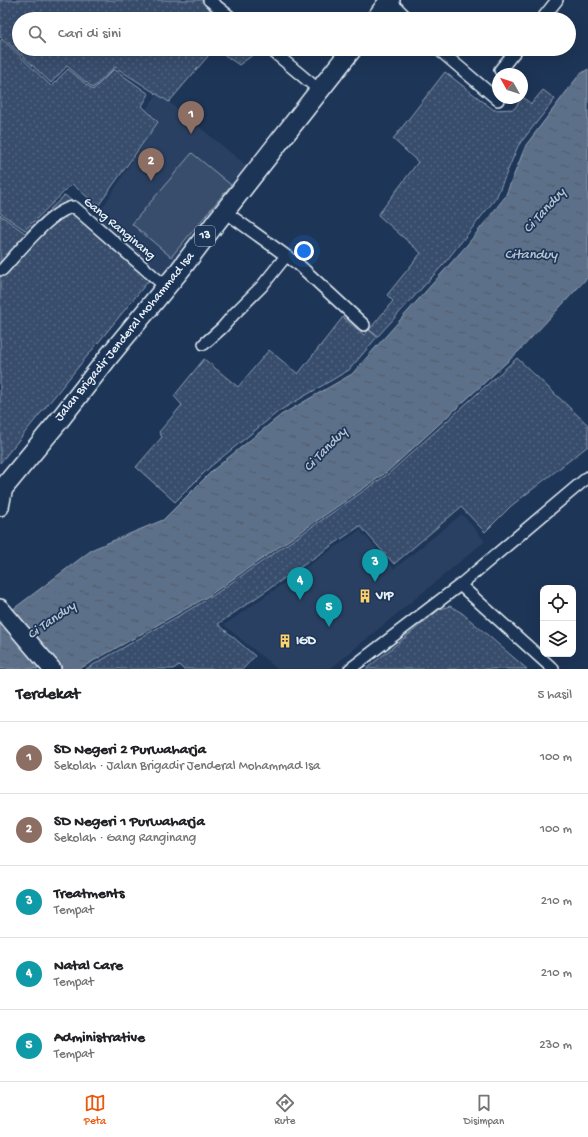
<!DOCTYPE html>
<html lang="id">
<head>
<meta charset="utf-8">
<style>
  body { margin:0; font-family:"Gochi Hand",sans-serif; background:#f6f6f6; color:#202124 }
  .controls { position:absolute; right:12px; bottom:12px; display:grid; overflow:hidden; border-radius:8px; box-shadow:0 4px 16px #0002 }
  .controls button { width:36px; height:36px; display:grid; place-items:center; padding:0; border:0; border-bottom:1px solid #e0e0e0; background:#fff; color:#202124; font:20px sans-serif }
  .compass { position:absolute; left:492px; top:68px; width:36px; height:36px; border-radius:50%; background:#fff; box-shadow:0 4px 16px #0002; rotate:309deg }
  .you { position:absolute; left:304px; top:251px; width:14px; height:14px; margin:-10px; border:3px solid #fff; border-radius:50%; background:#1a73e8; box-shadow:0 0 0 6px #1a73e833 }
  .badge { display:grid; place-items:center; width:26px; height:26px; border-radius:50%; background:#ea580c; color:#fff; font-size:13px; font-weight:700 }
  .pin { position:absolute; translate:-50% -33px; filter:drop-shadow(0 1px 2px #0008) }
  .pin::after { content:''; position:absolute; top:21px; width:14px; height:12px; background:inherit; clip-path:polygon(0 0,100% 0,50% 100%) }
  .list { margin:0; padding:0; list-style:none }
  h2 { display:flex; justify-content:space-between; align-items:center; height:52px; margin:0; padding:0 16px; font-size:17px }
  h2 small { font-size:13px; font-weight:400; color:#757577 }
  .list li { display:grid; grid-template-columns:26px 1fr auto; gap:12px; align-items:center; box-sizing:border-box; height:72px; padding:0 16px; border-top:1px solid #e0e0e0 }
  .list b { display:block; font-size:15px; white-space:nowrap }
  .list p { margin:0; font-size:13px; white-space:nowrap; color:#757577 }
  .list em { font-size:13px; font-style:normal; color:#757577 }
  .icon { flex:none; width:22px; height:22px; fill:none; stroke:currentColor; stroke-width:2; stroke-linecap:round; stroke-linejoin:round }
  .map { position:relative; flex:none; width:588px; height:669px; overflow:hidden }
  .search { position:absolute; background:#fff; box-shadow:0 4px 16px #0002; left:12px; right:12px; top:12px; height:44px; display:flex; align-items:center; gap:10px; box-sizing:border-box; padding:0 14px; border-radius:22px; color:#757577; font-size:15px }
  .sheet { height:412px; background:#fff }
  nav { display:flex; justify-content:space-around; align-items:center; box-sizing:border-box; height:56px; border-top:1px solid #e0e0e0; background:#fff; font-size:11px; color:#757577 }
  nav a { display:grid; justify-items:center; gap:2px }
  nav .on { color:#ea580c }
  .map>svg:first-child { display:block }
</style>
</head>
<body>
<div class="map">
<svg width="588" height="669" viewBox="0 0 588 669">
  <defs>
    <pattern id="grass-dots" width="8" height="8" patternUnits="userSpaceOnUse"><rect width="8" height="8" fill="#374d6c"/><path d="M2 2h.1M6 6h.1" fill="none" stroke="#546782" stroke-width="1.8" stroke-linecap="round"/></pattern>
    <pattern id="water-ripples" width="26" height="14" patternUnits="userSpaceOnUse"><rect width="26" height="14" fill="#5d7089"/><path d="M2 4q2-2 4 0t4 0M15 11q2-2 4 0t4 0" fill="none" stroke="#505a66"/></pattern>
  </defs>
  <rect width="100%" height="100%" fill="#1d3557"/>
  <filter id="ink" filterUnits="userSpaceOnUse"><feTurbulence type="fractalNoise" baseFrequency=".025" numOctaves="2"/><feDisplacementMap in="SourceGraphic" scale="8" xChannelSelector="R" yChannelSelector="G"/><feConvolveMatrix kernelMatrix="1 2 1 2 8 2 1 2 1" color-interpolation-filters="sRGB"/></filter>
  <g filter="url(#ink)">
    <path fill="#2a4162" d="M158 93 247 166 162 281 95 219 158 122 145 111Z
      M462 514 485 541 330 669H277L224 625 360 530 394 569Z"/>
    <path fill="url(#grass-dots)" stroke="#909fb2" d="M0 0H204L226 19H19V49H214L169 102 115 67 93 88 67 66 51 83 2 37 0 38Z
      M2 39 51 86 68 69 93 90 114 69 149 94 142 106 158 122 98 206 72 184 25 230 0 213V41Z
      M216 49H261L239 65Z
      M445 72 494 110 514 109 523 97 531 104 543 90 555 99 518 146 496 198 443 265 378 336 369 330 393 301 387 295 421 253 378 215 418 162 393 139Z
      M65 195 154 274 0 463V215L25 233Z
      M343 317 364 335 369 330 377 337 349 370 279 411 210 467 175 502 136 467 162 437 159 432 182 405 174 396 204 359 238 387 269 350 298 374Z
      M517 358 588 425V446L511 506 485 532 461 507 394 564 360 526 218 624 255 656 243 669H183L179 665 173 669H86L208 599 388 474Z
      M450 606 462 613 527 669H366L440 609Z"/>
    <path fill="#374d6c" stroke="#909fb2" d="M192 153 231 185 171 257 132 224Z"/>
    <path fill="url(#water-ripples)" stroke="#95a4b5" d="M588 69V277L519 351 387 472 207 597 79 669H0V619L93 549 163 520 213 470 281 415 352 374 467 245 505 197 526 145 579 75Z"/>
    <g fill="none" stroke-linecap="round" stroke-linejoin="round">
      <g stroke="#e8f1f8" stroke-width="14">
        <path id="street" d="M209 0 233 19
          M390 1 408 19
          M542 19 557 0
          M270 49 319 90
          M438 49 498 100
          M500 70 517 49
          M224 211 299 265 364 325
          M2 270C18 253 52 209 74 207L166 287
          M204 344 222 328 234 314 262 286 286 256
          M460 585 553 669
          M350 669 460 585 588 477"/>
      </g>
      <g stroke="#e8f1f8" stroke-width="20">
        <path id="primary" d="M0 507 4 487
          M0 608 52 669"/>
      </g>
      <g stroke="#e8f1f8" stroke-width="22">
        <path id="highway" d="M376 19 390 0
          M0 492 57 423 110 355 180 270 217 221 352 49"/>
      </g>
      <use href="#street" stroke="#1d3557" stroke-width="11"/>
      <use href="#primary" stroke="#1d3557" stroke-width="17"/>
      <use href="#highway" stroke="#1d3557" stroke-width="19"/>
    </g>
  </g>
  <defs>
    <g id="building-bare" transform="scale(1.08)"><path d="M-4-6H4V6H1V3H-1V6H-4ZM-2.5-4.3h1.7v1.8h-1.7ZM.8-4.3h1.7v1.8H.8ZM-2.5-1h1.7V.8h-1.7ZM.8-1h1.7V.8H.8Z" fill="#ffd166" stroke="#1d3557" stroke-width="2.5" paint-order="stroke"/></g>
  </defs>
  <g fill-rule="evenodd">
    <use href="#building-bare" x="365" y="596"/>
    <use href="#building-bare" x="285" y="641"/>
  </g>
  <g text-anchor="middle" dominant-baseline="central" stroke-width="3.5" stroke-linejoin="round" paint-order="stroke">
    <rect fill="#1d3557" stroke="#abb9c8" stroke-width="1" x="195" y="226" width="20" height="20" rx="3"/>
    <g font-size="12" font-weight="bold" fill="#e8f1f8">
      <text x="205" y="236">13</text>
    </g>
    <g font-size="13" fill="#e8f1f8" stroke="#1d3557">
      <text transform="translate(119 229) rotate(40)">Gang Ranginang</text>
      <text transform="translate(125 337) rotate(-51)">Jalan Brigadir Jenderal Mohammad Isa</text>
    </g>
    <g font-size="13" font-weight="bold" fill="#e8f1f8" stroke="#1d3557" text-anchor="start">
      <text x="376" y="596">VIP</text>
      <text x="296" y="641">IGD</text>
    </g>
    <g font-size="14" font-style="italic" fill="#b7c4d1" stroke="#1d3557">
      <text transform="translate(545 211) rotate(-48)">Ci Tanduy</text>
      <text x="531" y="255">Citanduy</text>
      <text transform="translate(326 450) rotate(-46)">Ci Tanduy</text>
      <text transform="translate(52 621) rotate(-35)">Ci Tanduy</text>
    </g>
  </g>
</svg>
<div class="controls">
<button><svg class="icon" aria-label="locate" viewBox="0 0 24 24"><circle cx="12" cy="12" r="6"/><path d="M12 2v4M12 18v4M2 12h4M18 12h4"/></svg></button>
<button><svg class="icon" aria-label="layers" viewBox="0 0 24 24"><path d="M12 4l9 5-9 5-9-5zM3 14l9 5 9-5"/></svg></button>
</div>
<svg class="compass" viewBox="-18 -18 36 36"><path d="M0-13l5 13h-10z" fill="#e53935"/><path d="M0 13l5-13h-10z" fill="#757577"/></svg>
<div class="you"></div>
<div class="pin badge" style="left:191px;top:134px;background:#8d6e63">1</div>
<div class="pin badge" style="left:151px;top:181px;background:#8d6e63">2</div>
<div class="pin badge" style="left:375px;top:582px;background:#0f9aa8">3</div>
<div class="pin badge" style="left:300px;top:600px;background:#0f9aa8">4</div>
<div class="pin badge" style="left:329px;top:627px;background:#0f9aa8">5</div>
<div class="search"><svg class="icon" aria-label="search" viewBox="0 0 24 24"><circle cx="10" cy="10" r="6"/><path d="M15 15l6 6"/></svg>Cari di sini</div>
</div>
<section class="sheet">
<h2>Terdekat<small>5 hasil</small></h2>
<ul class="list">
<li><span class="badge" style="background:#8d6e63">1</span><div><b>SD Negeri 2 Purwaharja</b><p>Sekolah · Jalan Brigadir Jenderal Mohammad Isa</p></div><em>100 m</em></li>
<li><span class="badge" style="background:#8d6e63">2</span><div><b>SD Negeri 1 Purwaharja</b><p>Sekolah · Gang Ranginang</p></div><em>100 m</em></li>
<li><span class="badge" style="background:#0f9aa8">3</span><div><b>Treatments</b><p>Tempat</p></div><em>210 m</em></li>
<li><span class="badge" style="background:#0f9aa8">4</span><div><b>Natal Care</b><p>Tempat</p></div><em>210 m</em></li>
<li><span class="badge" style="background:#0f9aa8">5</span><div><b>Administrative</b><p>Tempat</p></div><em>230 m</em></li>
</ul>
</section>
<nav>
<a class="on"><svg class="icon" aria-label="map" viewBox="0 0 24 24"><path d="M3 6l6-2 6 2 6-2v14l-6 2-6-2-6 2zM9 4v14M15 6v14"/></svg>Peta</a>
<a><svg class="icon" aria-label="directions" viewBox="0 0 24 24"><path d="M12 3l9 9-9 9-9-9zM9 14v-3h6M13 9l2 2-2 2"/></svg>Rute</a>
<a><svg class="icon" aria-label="saved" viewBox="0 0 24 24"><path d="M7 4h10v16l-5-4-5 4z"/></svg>Disimpan</a>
</nav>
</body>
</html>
